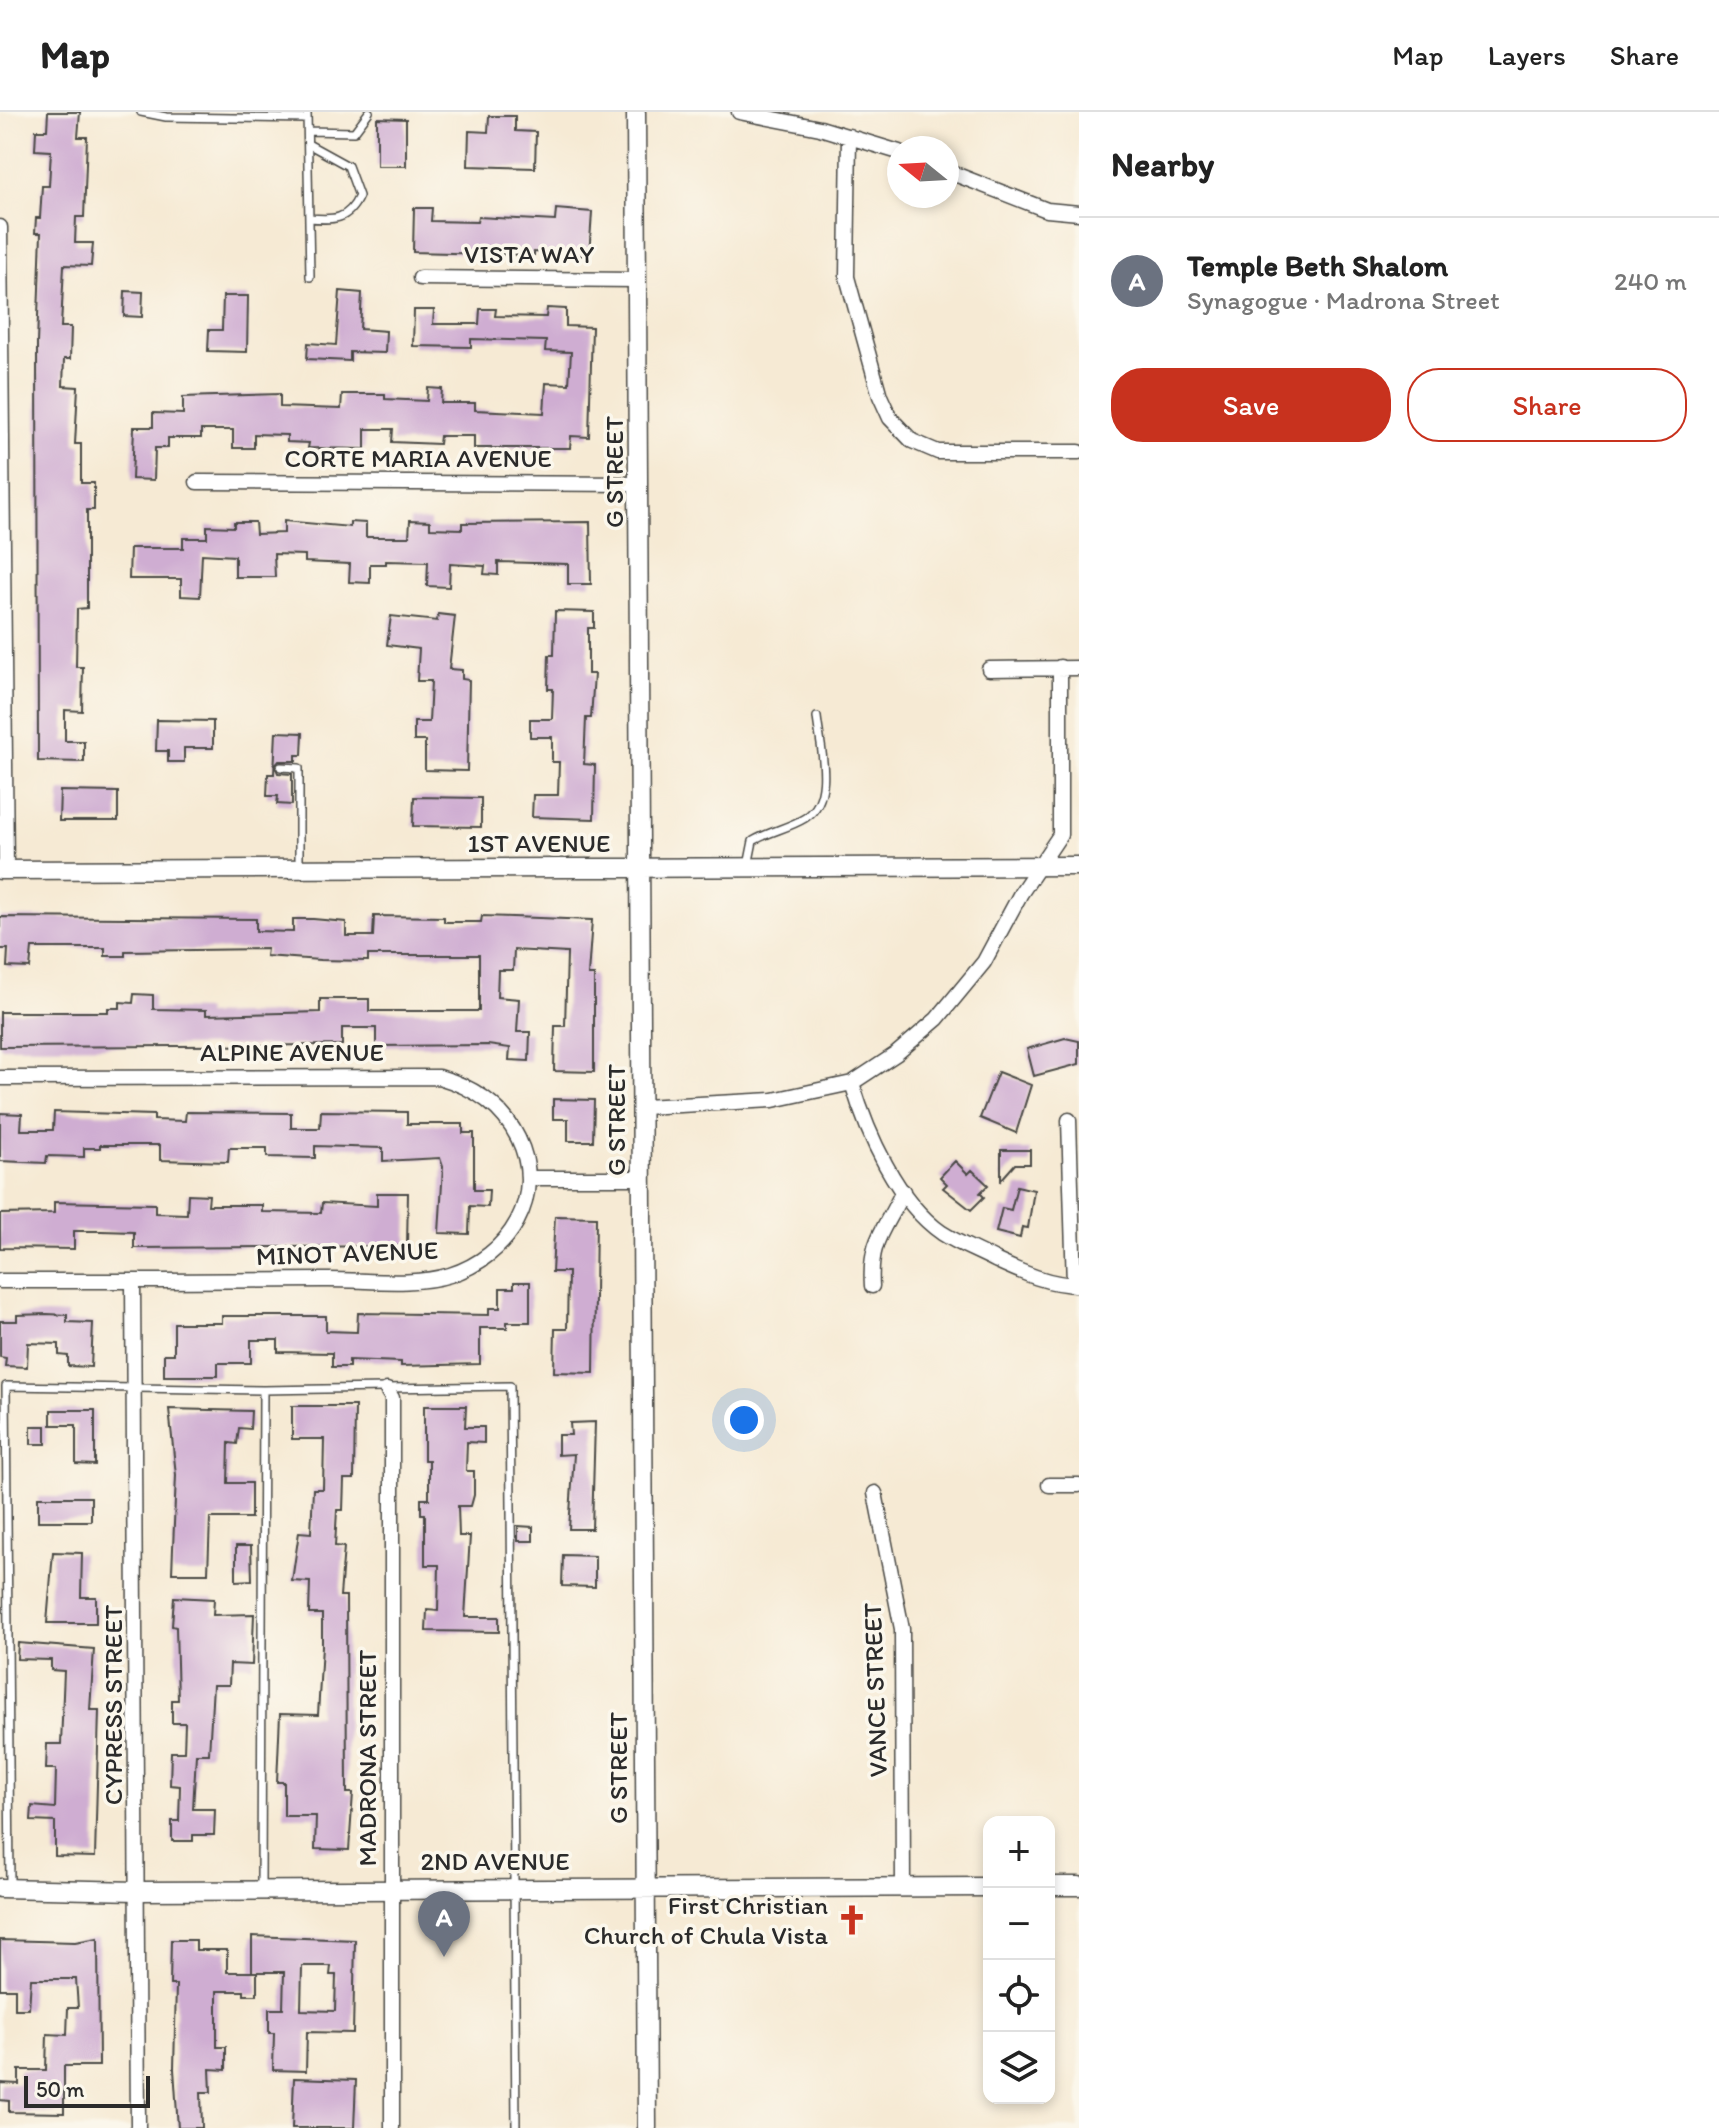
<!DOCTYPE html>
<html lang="en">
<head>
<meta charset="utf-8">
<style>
  body { margin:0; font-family:Itim,sans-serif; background:#f6f6f6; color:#222 }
  .controls { position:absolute; right:24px; bottom:24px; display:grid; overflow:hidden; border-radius:16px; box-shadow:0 4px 12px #0003 }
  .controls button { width:72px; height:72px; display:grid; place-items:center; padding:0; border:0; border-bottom:2px solid #e0e0e0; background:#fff; color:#222; font:40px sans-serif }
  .compass { position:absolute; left:887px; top:24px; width:72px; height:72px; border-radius:50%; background:#fff; box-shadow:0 4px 12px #0003; rotate:288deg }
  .scale { position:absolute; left:24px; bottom:20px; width:126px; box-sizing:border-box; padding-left:8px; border:4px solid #2b2b2b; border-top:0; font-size:22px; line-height:28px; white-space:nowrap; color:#2b2b2b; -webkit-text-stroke:6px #fbf7ec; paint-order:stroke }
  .you { position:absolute; left:744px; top:1308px; width:28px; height:28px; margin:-20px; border:6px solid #fff; border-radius:50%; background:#1a73e8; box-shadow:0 0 0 12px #1a73e833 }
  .badge { display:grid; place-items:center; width:52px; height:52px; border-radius:50%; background:#c8321e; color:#fff; font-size:26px; font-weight:700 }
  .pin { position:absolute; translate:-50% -66px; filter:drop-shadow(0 2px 4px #0008) }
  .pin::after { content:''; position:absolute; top:42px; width:28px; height:24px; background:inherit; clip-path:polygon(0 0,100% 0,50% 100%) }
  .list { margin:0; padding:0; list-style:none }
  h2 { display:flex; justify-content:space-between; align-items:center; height:104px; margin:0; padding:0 32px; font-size:34px }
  h2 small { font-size:26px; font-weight:400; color:#767676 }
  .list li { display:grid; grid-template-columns:52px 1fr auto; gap:24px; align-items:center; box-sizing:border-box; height:128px; padding:0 32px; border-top:2px solid #e0e0e0 }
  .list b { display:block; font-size:30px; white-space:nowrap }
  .list p { margin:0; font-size:26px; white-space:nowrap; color:#767676 }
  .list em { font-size:26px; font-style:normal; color:#767676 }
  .actions { display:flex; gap:16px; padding:24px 32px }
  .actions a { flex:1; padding:18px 0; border:2px solid #c8321e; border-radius:32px; text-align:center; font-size:28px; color:#c8321e }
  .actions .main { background:#c8321e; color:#fff }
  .icon { flex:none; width:44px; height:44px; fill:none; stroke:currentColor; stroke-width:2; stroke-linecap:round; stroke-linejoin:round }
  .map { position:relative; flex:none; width:1079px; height:2016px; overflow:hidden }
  header { display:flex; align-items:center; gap:48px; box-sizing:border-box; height:112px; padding:0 40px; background:#fff; border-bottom:2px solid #e0e0e0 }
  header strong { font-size:38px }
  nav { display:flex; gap:44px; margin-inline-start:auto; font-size:28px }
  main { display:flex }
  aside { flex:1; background:#fff }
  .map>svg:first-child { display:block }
</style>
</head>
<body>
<header>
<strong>Map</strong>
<nav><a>Map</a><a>Layers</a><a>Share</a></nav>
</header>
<main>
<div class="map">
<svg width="1079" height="2016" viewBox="0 0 1079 2016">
  <rect width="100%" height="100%" fill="#fbf7ec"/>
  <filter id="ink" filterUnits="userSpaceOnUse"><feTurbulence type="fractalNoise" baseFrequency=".0125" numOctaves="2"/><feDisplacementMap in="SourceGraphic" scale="16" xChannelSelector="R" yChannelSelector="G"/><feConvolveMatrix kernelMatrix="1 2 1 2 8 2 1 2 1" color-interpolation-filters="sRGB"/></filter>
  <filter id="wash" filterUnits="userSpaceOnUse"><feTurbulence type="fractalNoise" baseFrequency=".006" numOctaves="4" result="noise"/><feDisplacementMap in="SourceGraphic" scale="32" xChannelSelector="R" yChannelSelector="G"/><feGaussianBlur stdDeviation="1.8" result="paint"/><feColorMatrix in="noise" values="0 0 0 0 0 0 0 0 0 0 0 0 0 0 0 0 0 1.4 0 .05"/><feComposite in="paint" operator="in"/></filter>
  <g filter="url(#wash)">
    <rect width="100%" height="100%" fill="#f6ead4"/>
    <g id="blocks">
      <path fill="#cfadd2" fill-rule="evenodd" d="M48 0H80L78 25H87L84 105H76L75 131H93L91 154 64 153 61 215H71L70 247H64L63 274 78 275 75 332H81V371H94V398H87V496L77 497 76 555H83L82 599 65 598V629H84V650L38 649 37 232 41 121H35L36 106H40L42 74H49L51 39 35 38 36 18H47Z
        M489 4H515V19L536 20 535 56 468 54 469 19 488 20Z
        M377 6 406 7V54H377Z
        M414 96H432L431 109 477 110 478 105 555 109 556 97 592 100 589 144 534 140V143L413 140Z
        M125 179 143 180 142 205 124 204Z
        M340 179 362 181 360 217 386 219 385 241 350 240V249L307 247 308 231 336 233Z
        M223 184H248L247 240 208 239 209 218H222Z
        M547 196 566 197V214L592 215 589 325 571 324 570 336H474V324H440L439 332 392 330 393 317H365V337L308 336 309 331 287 330V323L254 322V336H233V318H201V326H168V336H155L154 368 132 367 134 315H153V301L183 302V285L280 282V295L341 297 342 282H385V287L427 289 428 276 442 277 441 291H475V298L544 301 546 271 569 272 571 240 545 239 546 229 471 227V235L413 234 414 198H434L433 212H479L480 197H496L495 204 546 205Z
        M410 408 430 409V416L462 417V411L590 410 591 472H568V452L498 450V463L484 462 485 454 450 452 449 475 427 474 428 450 386 449V452H370V471L349 470 350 452 305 450V443L274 442 275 465H235V444L202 442 200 485 181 484V467H129L130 436H183V426H207V414L234 415V410H255L256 422 284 421V409L350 415V410L366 411V425H409Z
        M555 499 594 500V516H588V562H594L591 606H586L584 652 595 653 594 707 532 705 533 683H558L559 650H552V625H530V607H552L553 577H548L549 543H554Z
        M438 502 455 504 449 557 462 558V567L469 568 467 659 425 658V629H414V610H429L431 569H417L419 537 387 533 391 504 437 509Z
        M157 608 213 609V636H184V650H168V639H156Z
        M276 620 303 621 302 643H296V649H279L275 654 278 661 292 662V693L277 692 278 684H267L268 662H274Z
        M60 679 118 680V709H59Z
        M414 685 481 686V715L413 714Z
        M374 804 444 805V810H481L482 804 592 808 588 863H594V960L554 959 555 914H565L567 841 514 838 513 858H498L497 885 519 887 517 920H530L529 949 509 948 510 936 488 933 376 934V916H342V933L0 935V900H108V896H120V890L133 891 134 882 153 883V897L206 898V903L320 900V887H369V899H479V843H368V849L320 848 266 844 267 837 125 839V844H105V836H32L30 856 7 855 8 837H0V805L256 807V819L293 820V807H313L346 810V824H373Z
        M1065 926 1079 929V952L1034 964 1027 937Z
        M998 960 1031 973 1016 1021 980 1006Z
        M553 987 594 988 593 1029H568V1007H553Z
        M321 999 407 1000V1012H463V1021H474V1078H489L488 1095 470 1094 469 1122 439 1121 443 1055 440 1046 383 1049V1036L315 1034V1046L267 1045V1036H229L228 1050 160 1048V1033H100V1036H84V1045L47 1044 46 1051 0 1049V1001L22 1002 21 1018H53L54 1000 154 1003V1008L185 1009 186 1000 291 1001V1016H320Z
        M1001 1038H1030V1052H1015L1001 1068Z
        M955 1049 968 1062 972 1058 988 1073 980 1081 984 1085 971 1098 943 1076 947 1072 940 1065Z
        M1017 1074 1034 1078 1028 1116 1022 1115 1020 1126 996 1120 1002 1096 1011 1098Z
        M377 1081H408L407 1134 134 1136V1120L101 1119H74V1137L0 1136V1102L54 1101V1090L155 1092V1101L187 1102 188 1082 209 1083 208 1093H262V1100L321 1101 322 1091 377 1094Z
        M555 1104 596 1105 594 1261 554 1260 555 1217H567L568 1160H552Z
        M514 1170H530V1210H507V1216H480V1252L401 1254V1250L349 1248V1255H332V1241L278 1240V1228H251V1251H218V1264H164V1242H174V1211H222V1204H326V1219L357 1220 358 1201 489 1203V1196H500V1176H514Z
        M47 1202 67 1203V1210L93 1211 91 1255 68 1254V1244L59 1243V1232L28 1231 27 1255 5 1254 6 1246 0 1245V1209H17V1203Z
        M292 1294H355L354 1367H344L343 1398H337L335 1434 344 1435 340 1484H346L347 1681H353L349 1738 315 1737 316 1704H284V1670H277L280 1602 318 1603 322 1534V1502H309L310 1470 292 1469 299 1420 311 1421 313 1377H323L324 1327H292Z
        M424 1294H466L465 1315H484V1331L467 1330 466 1359H474V1383L471 1394H458L459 1424H470L465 1505H499V1520L426 1519 427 1498 438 1499 439 1453H425V1402H421V1387H429V1348H424Z
        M169 1297 251 1299 250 1317 239 1316 237 1332 229 1331 228 1371H251V1406H210L208 1461H172L176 1363Z
        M51 1298H95V1353L76 1352V1313H51Z
        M595 1310 592 1417H569L574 1342 558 1343V1323H571L570 1311Z
        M31 1314H46V1332H31Z
        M38 1385H91V1409H38Z
        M518 1414 533 1415V1429H518Z
        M236 1434H251L252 1468 236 1469Z
        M53 1440 82 1441 81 1485H96V1511H47Z
        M563 1443 595 1444V1475L562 1474Z
        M174 1485 214 1487 213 1503 254 1502 252 1553 230 1552 229 1573H213L209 1642H196L193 1697H215L214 1723H193V1729H172V1709H179L180 1674 170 1673 171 1640H184L185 1611H172V1588H178L176 1515 172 1514Z
        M18 1531 94 1537 90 1598H99L95 1745 55 1744V1710L31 1709 32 1694 55 1696 56 1657H46L47 1632H61L64 1559 51 1558V1548L17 1547Z
        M252 1824 355 1828 353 1921 307 1920 306 1959 273 1958 274 1921H269V1897H283L284 1860H252ZM302 1854H331L330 1863H336L335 1899 301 1898Z
        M98 1826 99 1954H64V2001L9 2000V1989L0 1988V1971L19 1972V1958H46L47 1922 67 1923 68 1896H78L76 1867H31L29 1897H15V1877H0V1828L75 1830Z
        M171 1828H196V1838H227V1860H257V1883H244V1879H217V1935H226V1958L210 1957 211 1980H201L202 2016H178L174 1957 176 1873H170Z
        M294 1966 356 1968 354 2016H292Z"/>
    </g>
  </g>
  <g filter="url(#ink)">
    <use href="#blocks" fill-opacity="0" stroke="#494844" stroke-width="2"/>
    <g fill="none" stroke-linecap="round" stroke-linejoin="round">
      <g stroke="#494844" stroke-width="10">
        <path id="service" d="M141 0 166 5 307 7
          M307 0 310 165
          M308 19 354 20 369 0
          M308 32 348 54 359 84C348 109 333 108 309 106
          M281 655 299 656V756
          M748 754 753 729C770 719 789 716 805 706 836 687 820 634 817 605
          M10 1773 6 1274 263 1278 510 1274 516 2016
          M261 1777 263 1278"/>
      </g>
      <g stroke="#494844" stroke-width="17">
        <path id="minor" d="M739 0 820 16 899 40
          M849 24 847 165 880 284 890 306 912 329 938 340H1079
          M947 59 1047 98 1079 101
          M0 115 6 758
          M420 166 638 168
          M197 370 639 372
          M989 557 1079 556
          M0 966 439 965C473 975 502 993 518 1026 547 1085 509 1144 450 1163 412 1175 362 1167 323 1168 215 1169 108 1169 0 1169
          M852 971C867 1021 897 1090 942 1121 959 1132 980 1140 997 1149 1023 1161 1050 1173 1079 1173
          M643 995 773 988 852 971 896 942 937 907 984 850 1021 781 1060 723V555
          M1069 1008 1074 1173
          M531 1066H642
          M133 1169 138 2016
          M872 1174C869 1127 885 1118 903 1079
          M387 1278 392 1286V2016
          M1049 1373H1079
          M875 1381 902 1517 903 1776"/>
      </g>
      <g stroke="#494844" stroke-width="21">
        <path id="tertiary" d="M636 0 647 2016
          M0 758 1079 754
          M1049 1774H1079
          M0 1776 137 1779 989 1775"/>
      </g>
      <use href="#service" stroke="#fff" stroke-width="7"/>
      <use href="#minor" stroke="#fff" stroke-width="14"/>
      <use href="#tertiary" stroke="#fff" stroke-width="18"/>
    </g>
  </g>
  <defs>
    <g id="church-bare" transform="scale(2.4)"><path d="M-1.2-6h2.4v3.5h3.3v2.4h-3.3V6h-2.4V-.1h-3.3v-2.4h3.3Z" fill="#c8321e" stroke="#fbf7ec" stroke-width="2.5" paint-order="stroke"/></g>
  </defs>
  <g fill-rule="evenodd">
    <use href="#church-bare" x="852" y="1808"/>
  </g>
  <g text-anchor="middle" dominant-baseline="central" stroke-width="7" stroke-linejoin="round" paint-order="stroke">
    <g font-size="26" fill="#2b2b2b" stroke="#fbf7ec">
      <text x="529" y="142">VISTA WAY</text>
      <text x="418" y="346">CORTE MARIA AVENUE</text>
      <text transform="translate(614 360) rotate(-90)">G STREET</text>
      <text x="539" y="731">1ST AVENUE</text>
      <text x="292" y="940">ALPINE AVENUE</text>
      <text transform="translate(616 1008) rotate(-90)">G STREET</text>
      <text transform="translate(347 1141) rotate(-2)">MINOT AVENUE</text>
      <text transform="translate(875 1578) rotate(-92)">VANCE STREET</text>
      <text transform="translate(113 1593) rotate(-90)">CYPRESS STREET</text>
      <text transform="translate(367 1646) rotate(-90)">MADRONA STREET</text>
      <text transform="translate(618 1656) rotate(-90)">G STREET</text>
      <text x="495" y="1749">2ND AVENUE</text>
    </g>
    <g font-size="26" fill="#2b2b2b" stroke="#fbf7ec" text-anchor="end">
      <text x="828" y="1793">First Christian<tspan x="828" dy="30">Church of Chula Vista</tspan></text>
    </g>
  </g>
</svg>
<div class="controls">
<button>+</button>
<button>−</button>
<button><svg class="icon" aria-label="locate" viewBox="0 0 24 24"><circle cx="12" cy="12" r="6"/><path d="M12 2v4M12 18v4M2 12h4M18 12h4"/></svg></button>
<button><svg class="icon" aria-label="layers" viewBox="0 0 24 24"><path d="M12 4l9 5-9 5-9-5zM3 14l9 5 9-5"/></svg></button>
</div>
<svg class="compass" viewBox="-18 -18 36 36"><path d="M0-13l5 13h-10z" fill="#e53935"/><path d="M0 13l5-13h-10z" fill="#767676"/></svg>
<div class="scale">50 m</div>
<div class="you"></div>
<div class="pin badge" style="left:444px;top:1845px;background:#6b7280">A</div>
</div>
<aside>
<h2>Nearby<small></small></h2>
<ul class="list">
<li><span class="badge" style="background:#6b7280">A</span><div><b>Temple Beth Shalom</b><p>Synagogue · Madrona Street</p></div><em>240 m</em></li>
</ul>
<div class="actions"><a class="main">Save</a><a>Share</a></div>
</aside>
</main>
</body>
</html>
